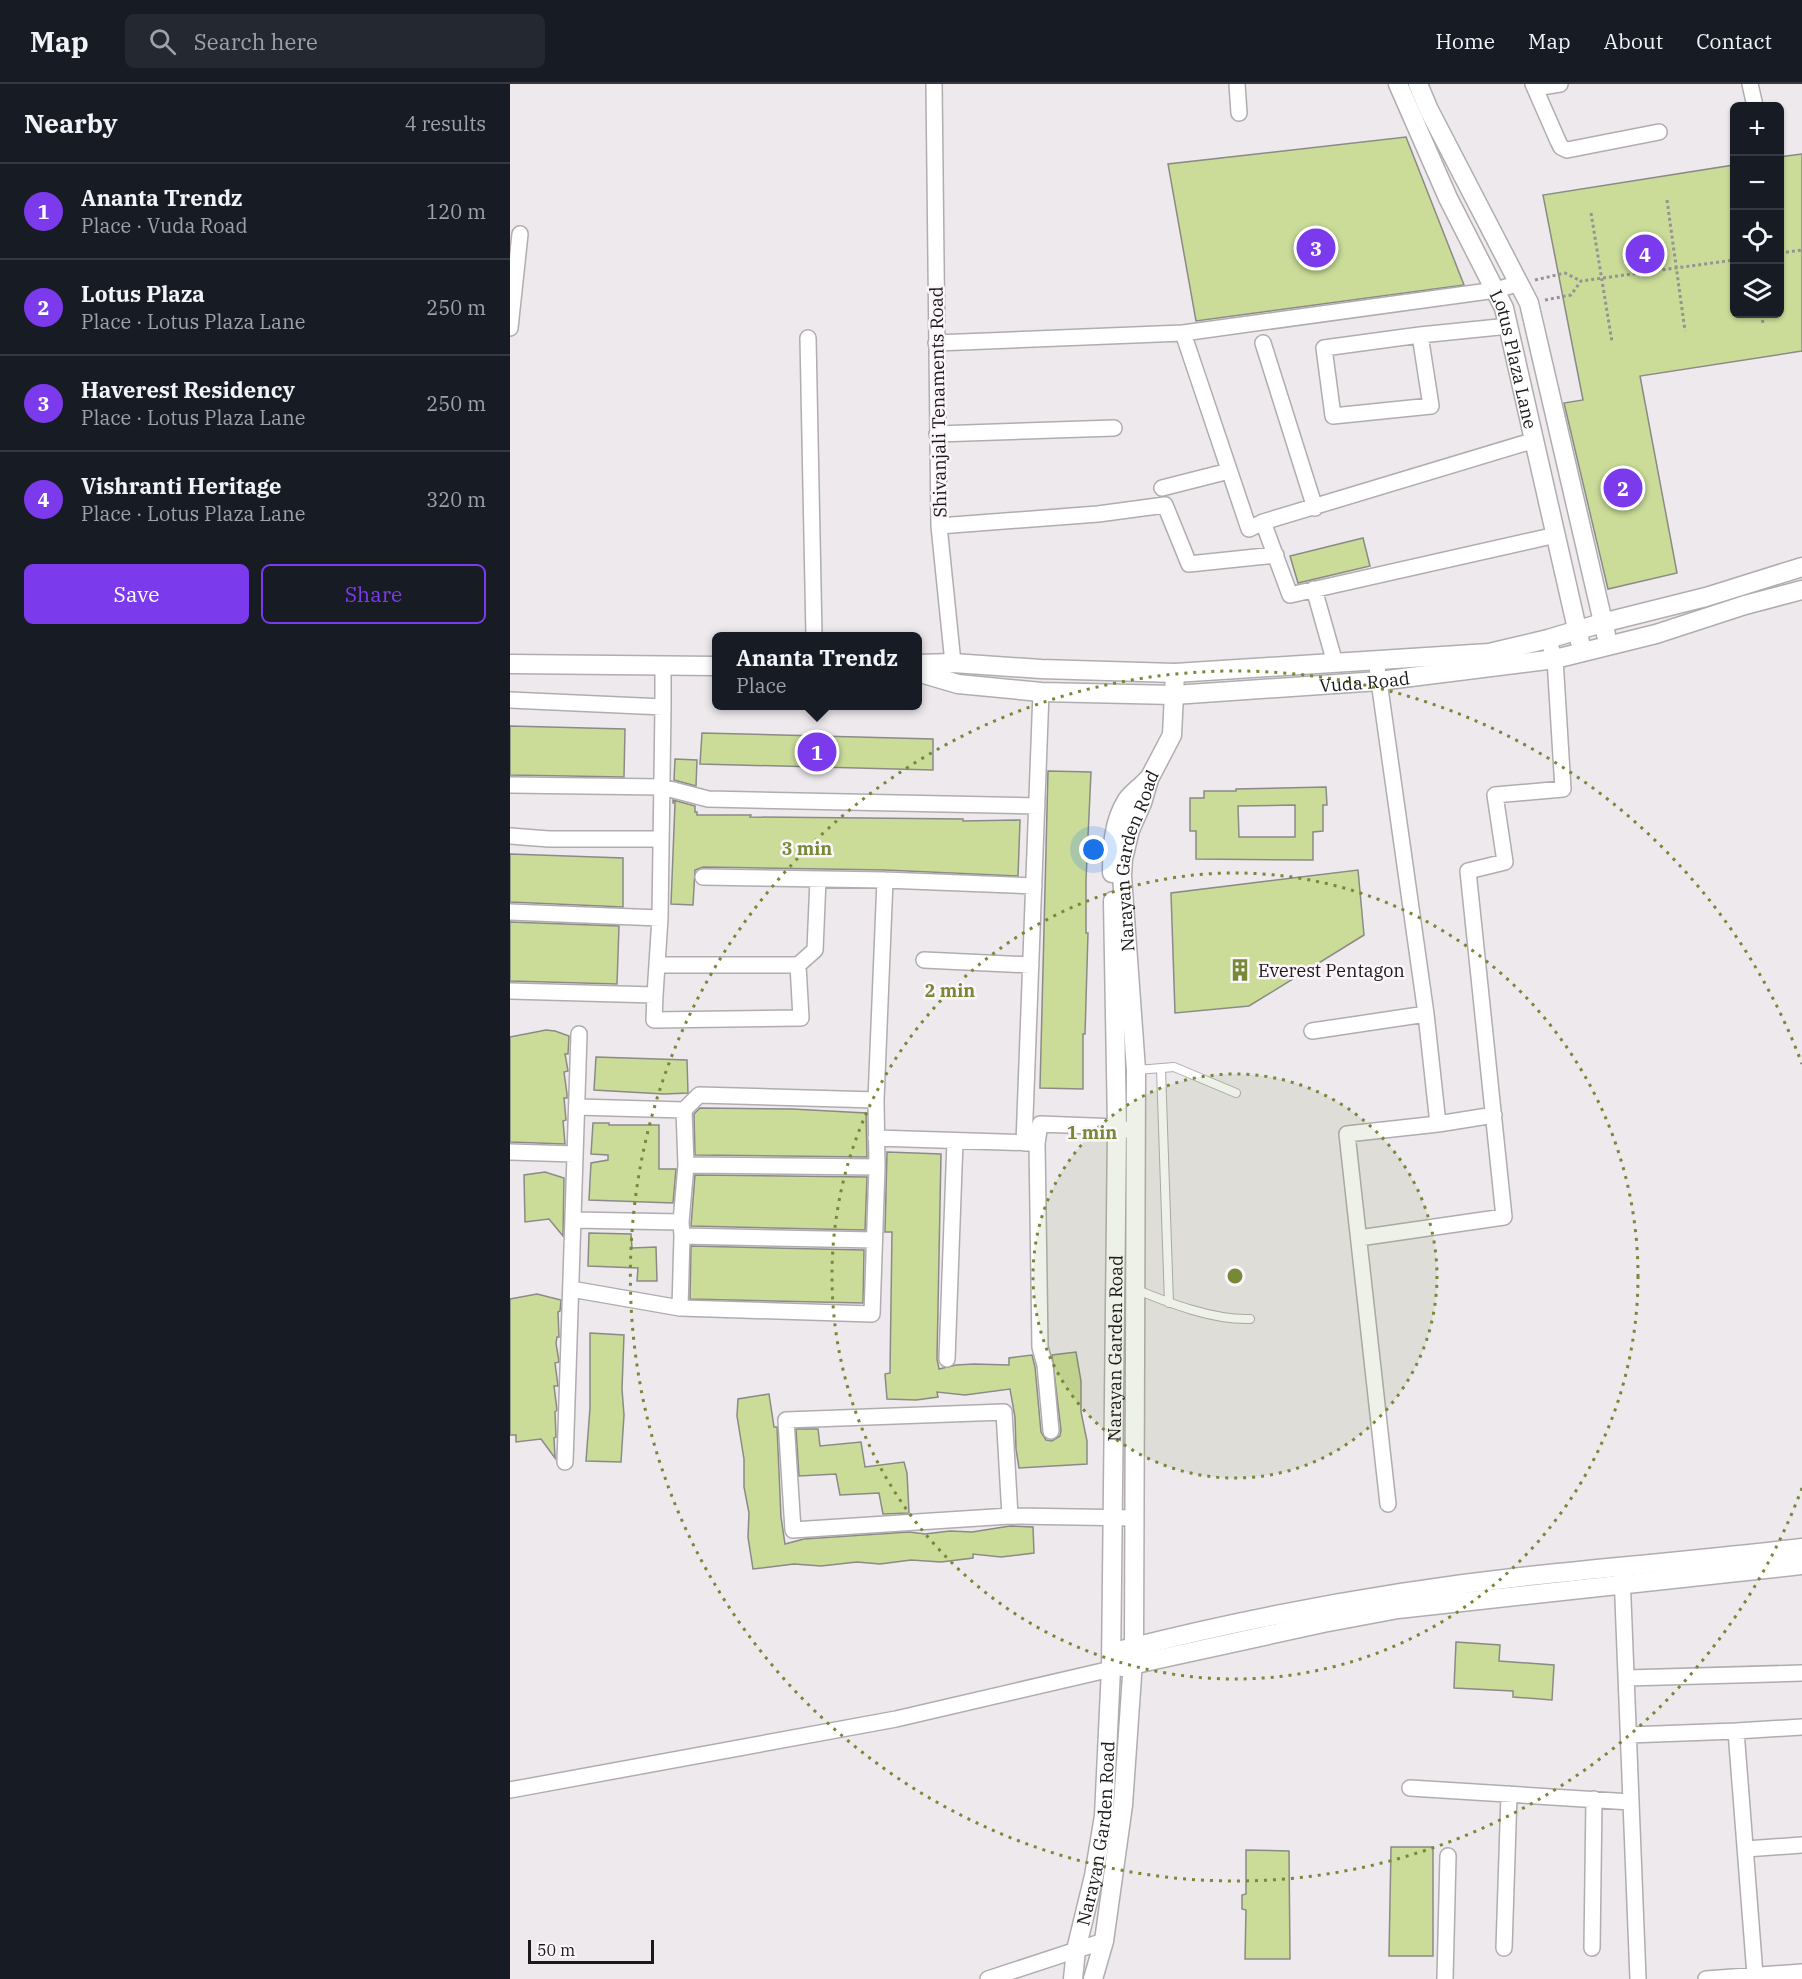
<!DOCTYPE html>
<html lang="en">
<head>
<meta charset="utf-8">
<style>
  body { margin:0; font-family:"IBM Plex Serif",serif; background:#242831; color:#f1f3f6 }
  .controls { position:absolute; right:18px; top:18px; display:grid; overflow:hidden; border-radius:9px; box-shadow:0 2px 4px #0004 }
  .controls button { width:54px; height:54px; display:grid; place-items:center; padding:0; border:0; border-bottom:2px solid #363941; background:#171b24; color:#f1f3f6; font:30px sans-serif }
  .scale { position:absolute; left:18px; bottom:15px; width:126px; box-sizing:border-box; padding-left:6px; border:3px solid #1b191a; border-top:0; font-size:16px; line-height:21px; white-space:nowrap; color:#1b191a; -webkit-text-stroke:4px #fcf6fa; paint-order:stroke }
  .you { position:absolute; left:584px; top:766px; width:21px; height:21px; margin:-15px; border:4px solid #fff; border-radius:50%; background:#1a73e8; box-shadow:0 0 0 9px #1a73e833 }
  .badge { display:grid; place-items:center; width:39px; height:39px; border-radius:50%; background:#7c3aed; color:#fff; font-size:20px; font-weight:700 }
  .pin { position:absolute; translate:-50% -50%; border:3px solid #fff; box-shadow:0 2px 6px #0006 }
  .popup { position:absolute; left:202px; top:548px; width:210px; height:78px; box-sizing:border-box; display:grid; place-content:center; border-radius:9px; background:#171b24; filter:drop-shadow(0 2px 4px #0005); font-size:20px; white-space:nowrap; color:#9ea1a6 }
  .popup b { font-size:22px; color:#f1f3f6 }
  .popup::after { content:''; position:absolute; left:50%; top:100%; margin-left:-12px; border:12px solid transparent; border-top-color:#171b24 }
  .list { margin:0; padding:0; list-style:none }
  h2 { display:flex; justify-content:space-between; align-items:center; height:78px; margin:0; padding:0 24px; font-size:26px }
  h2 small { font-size:20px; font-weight:400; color:#9ea1a6 }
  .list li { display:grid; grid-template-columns:39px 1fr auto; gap:18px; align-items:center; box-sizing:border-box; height:96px; padding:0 24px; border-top:2px solid #363941 }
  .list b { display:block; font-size:22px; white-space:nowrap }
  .list p { margin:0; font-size:20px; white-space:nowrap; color:#9ea1a6 }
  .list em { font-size:20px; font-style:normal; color:#9ea1a6 }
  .actions { display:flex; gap:12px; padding:18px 24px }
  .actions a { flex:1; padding:14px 0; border:2px solid #7c3aed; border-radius:9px; text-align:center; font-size:21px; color:#7c3aed }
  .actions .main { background:#7c3aed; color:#fff }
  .icon { flex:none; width:33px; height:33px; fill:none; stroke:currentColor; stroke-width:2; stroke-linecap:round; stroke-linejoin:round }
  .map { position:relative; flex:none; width:1292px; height:1895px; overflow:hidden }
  header { display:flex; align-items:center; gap:36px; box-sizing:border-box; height:84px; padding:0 30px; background:#171b24; border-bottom:2px solid #363941 }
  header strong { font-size:28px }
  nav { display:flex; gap:33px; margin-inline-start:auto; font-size:21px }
  .search { width:420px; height:54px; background:#242831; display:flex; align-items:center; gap:15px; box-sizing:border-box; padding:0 21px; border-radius:9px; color:#9ea1a6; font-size:22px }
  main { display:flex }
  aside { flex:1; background:#171b24 }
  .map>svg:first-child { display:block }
</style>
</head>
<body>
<header>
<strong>Map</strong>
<div class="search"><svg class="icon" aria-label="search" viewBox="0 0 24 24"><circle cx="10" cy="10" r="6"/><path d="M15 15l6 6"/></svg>Search here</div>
<nav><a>Home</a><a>Map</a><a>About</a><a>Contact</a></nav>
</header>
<main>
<aside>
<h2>Nearby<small>4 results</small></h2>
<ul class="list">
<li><span class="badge">1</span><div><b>Ananta Trendz</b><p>Place · Vuda Road</p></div><em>120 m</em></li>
<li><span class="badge">2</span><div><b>Lotus Plaza</b><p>Place · Lotus Plaza Lane</p></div><em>250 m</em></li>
<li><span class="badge">3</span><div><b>Haverest Residency</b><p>Place · Lotus Plaza Lane</p></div><em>250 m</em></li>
<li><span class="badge">4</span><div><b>Vishranti Heritage</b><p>Place · Lotus Plaza Lane</p></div><em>320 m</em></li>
</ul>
<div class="actions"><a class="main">Save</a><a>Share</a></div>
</aside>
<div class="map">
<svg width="1292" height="1895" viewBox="0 0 1292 1895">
  <rect width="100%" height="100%" fill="#eee9ed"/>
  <path fill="#cbdc99" stroke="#8a8b86" stroke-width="1.5" fill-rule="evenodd" d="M896 53 954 201 686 237 658 80Z
    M1292 70V267L1130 292 1167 489 1098 505 1054 319 1073 316 1033 111 1224 81V230H1269V73Z
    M853 454 860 482 788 499 780 472Z
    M0 642 115 645 114 693 0 691Z
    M192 649 423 655V686L190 680Z
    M165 675 187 676 186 702 164 696Z
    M538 687 581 688 576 796V849H578L575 950H573V1005L530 1004Z
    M816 703 817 721H813V747L803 748V776L686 775V747H680V714H694V707H726V705ZM785 721V753H729L728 722Z
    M163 716 185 722V728H187V731H241L240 733 453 735V737L510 736 508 792 375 786 193 783 185 786 183 821 161 820 165 719H163Z
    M0 770 113 774V823L0 818Z
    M848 786 854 851 739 922 665 929 661 809Z
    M0 838 109 842 107 900 0 897Z
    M36 946 45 947 59 952 58 970H55L58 987 54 988 57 1010V1014H54L56 1036 53 1037 55 1060 0 1058V953Z
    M86 973 177 976 178 1009 154 1010 84 1006Z
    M190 1024 282 1025 356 1029 357 1073 185 1071 184 1030Z
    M83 1039H99V1041H149V1085H166L163 1119 79 1116 81 1079 98 1076V1071L81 1070Z
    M377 1068 431 1070 427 1275 429 1285 446 1281 464 1280 499 1281V1274L522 1271 525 1283 531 1348 536 1356 542 1357 550 1352 551 1346 542 1271 566 1268 571 1297V1328L577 1357V1380L509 1384 506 1365 505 1333 500 1305 455 1311 427 1308 428 1313 406 1316 377 1315 375 1290 380 1289 382 1148H375Z
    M35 1088 54 1094 53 1152 39 1135 15 1138 14 1091Z
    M185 1091 357 1093 355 1146 181 1142Z
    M79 1149 121 1150 122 1164 146 1163 147 1197H127L128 1184 78 1182Z
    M181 1162 354 1166 353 1219 180 1215Z
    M27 1210 51 1216 50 1227 48 1228 49 1253H47L46 1259 49 1278 45 1279 48 1302H44L47 1326 45 1328 46 1353 44 1354 45 1374 31 1355 6 1358V1351H0V1215Z
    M80 1249 114 1251 112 1305 114 1331 111 1378 76 1377 80 1324Z
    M259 1310 264 1343H267L271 1433 275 1460 294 1455 399 1448 415 1450 440 1447 462 1448 500 1442 523 1443 524 1469 491 1473 463 1470V1474L431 1478 401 1476 370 1480 347 1478 311 1482 284 1480 243 1485 238 1453 239 1429 234 1403V1375L227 1332 228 1315Z
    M286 1345H308L310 1362 351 1358 355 1383 394 1378 397 1389 399 1429 373 1430 369 1409 330 1411 326 1390 289 1392Z
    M946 1558 990 1561 989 1577 1044 1581 1042 1616 1003 1613V1607L944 1604Z
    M881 1763H923V1872H879Z
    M736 1766 779 1767 780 1875H735L736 1826 732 1825V1811L736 1810Z"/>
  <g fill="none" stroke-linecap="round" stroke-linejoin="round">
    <g stroke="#b1acb0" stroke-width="10">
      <path id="service" d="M651 985 659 1219
        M627 986 664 983 726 1009
        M625 1205C659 1219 702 1236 740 1235"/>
    </g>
    <g stroke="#b1acb0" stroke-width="18">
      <path id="minor" d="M424 0 429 442 588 430 655 421 679 480 766 471
        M727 0 729 29
        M1023 0 1048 57 1051 63 1057 66 1149 48
        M1240 0 1245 22
        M1025 4 1050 0
        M0 244 10 150
        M910 251 921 322 823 332 814 264 910 251 999 242
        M298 254 304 552
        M426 259 673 249
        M753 259 805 424
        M427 350 604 344
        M1025 356 753 438 780 511 1046 451
        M652 404 719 387
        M753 438 739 445 673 249 986 206 1010 199
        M429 442 443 579
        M804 505 825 579
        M866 576 916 930 928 1040 837 1050 878 1420
        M0 616 153 623 150 834 0 828
        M153 623V582
        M0 701 152 703 198 715 527 722
        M0 752 39 755H151
        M375 796 524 802
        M414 876 521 881
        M288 881 305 866 308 795
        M0 907 145 911 150 834
        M145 911 144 936 291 934 288 881H147
        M802 947 916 930
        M67 1023 174 1026
        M928 1040 984 1031
        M366 1054 527 1059 530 1040 607 1043 625 1048
        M514 1059 531 608
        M527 1059 530 1263 535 1281 541 1347
        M0 1068 65 1070
        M176 1081 367 1083
        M63 1136 171 1138 172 1152 170 1224 362 1230 367 1083 366 1016 375 796 193 793
        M171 1138 176 1081 174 1026 189 1011 366 1016
        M172 1152 364 1156
        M849 1154 994 1133 958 787 995 778 985 711 1053 705 1045 575 1038 555
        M61 1205 170 1224
        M437 1275 445 1057
        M55 1378 69 950
        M500 1432 494 1328 276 1336 283 1446 500 1432 625 1434
        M1112 1490 1128 1895
        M1117 1594 1292 1589
        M1119 1651 1226 1647
        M900 1704 1121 1718
        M0 1706 386 1635 601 1585
        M1236 1765 1292 1761
        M994 1864 999 1710
        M1082 1864 1084 1715
        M1245 1891 1226 1647 1292 1643
        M478 1895 594 1857
        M935 1895 938 1772
        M1196 1895 1292 1888"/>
    </g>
    <g stroke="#b1acb0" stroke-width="21">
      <g id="tertiary">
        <path id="s1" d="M888 0 938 114 994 224 1070 558"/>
        <path d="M908 0 919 26 1019 219 1096 551"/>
        <path d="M0 580 206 582"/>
        <path d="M407 580 443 579 531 585 665 589 979 569 1038 555 1092 539 1196 513 1292 483"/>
        <path id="s2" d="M407 588 448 600 531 608 664 611 869 597 1045 575 1146 550 1235 521 1292 506"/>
        <path d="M602 789C602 764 603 738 617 716 622 709 631 703 637 696"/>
        <path d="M612 1566C749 1531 889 1506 1029 1491 1117 1482 1204 1474 1292 1464"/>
        <path d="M612 1583 813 1539 888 1525 1292 1481"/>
        <path id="s3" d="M563 1895 566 1866 584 1792 594 1732 601 1585 607 1043 603 817"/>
        <path id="s4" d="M583 1895 594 1857 613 1721 624 1563 626 986 612 792 613 775 620 746 632 719 639 695 662 651 665 589"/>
      </g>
    </g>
    <path stroke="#969295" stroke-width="3" stroke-dasharray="3 3" stroke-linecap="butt" d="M1157 116 1175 247
      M1081 129 1102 258
      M1270 169 1292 166
      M1025 196 1055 189 1071 197
      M1035 216 1061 211 1071 197 1224 176
      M1252 230 1253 241"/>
    <use href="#service" stroke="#fff" stroke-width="8"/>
    <use href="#minor" stroke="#fff" stroke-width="15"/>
    <use href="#tertiary" stroke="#fff" stroke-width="18"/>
  </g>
  <circle cx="725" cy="1192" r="202" fill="#778837" fill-opacity=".12"/>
  <g fill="none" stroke="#778837" stroke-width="3" stroke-dasharray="3 6">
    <circle cx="725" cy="1192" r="202"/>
    <circle cx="725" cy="1192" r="403"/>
    <path d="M1292 1404A605 605 0 1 1 1292 980"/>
  </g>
  <defs>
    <g id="building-bare" transform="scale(1.8)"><path d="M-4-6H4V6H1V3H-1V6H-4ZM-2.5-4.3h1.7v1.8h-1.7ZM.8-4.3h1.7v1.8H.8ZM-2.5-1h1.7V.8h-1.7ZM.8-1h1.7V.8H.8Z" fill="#778837" stroke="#fcf6fa" stroke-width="2.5" paint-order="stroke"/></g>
  </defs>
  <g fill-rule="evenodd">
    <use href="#building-bare" x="730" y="886"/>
  </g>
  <g text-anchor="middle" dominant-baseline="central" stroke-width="5" stroke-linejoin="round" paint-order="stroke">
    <g font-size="18" fill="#1b191a" stroke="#fcf6fa">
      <text stroke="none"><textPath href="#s1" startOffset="300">Lotus Plaza Lane</textPath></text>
      <text transform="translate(428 318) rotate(-91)">Shivanjali Tenaments Road</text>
      <text stroke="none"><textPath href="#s2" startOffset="450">Vuda Road</textPath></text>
      <text stroke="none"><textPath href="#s4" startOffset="1124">Narayan Garden Road</textPath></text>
      <text stroke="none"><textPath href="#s3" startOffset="634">Narayan Garden Road</textPath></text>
      <text stroke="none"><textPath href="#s3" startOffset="148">Narayan Garden Road</textPath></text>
    </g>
    <g font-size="18" fill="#1b191a" stroke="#fcf6fa" text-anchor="start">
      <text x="748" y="886">Everest Pentagon</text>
    </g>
  </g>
  <circle cx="725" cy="1192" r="9" fill="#778837" stroke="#fcf6fa" stroke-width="3"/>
  <g font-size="18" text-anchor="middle" font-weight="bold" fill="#778837" stroke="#fcf6fa" stroke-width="5" stroke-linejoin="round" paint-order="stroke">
    <text x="297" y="771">3 min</text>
    <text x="440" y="913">2 min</text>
    <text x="582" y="1055">1 min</text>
  </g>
</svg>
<div class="controls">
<button>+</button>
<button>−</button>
<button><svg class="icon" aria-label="locate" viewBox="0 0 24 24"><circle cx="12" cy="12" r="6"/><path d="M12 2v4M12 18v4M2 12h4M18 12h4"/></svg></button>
<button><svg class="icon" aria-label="layers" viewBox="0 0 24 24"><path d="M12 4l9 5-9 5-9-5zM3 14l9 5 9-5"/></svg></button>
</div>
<div class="scale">50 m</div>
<div class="you"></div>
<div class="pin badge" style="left:307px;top:668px">1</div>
<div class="popup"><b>Ananta Trendz</b>Place</div>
<div class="pin badge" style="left:1113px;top:404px">2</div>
<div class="pin badge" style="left:806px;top:164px">3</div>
<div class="pin badge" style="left:1135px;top:170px">4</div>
</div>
</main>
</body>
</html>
